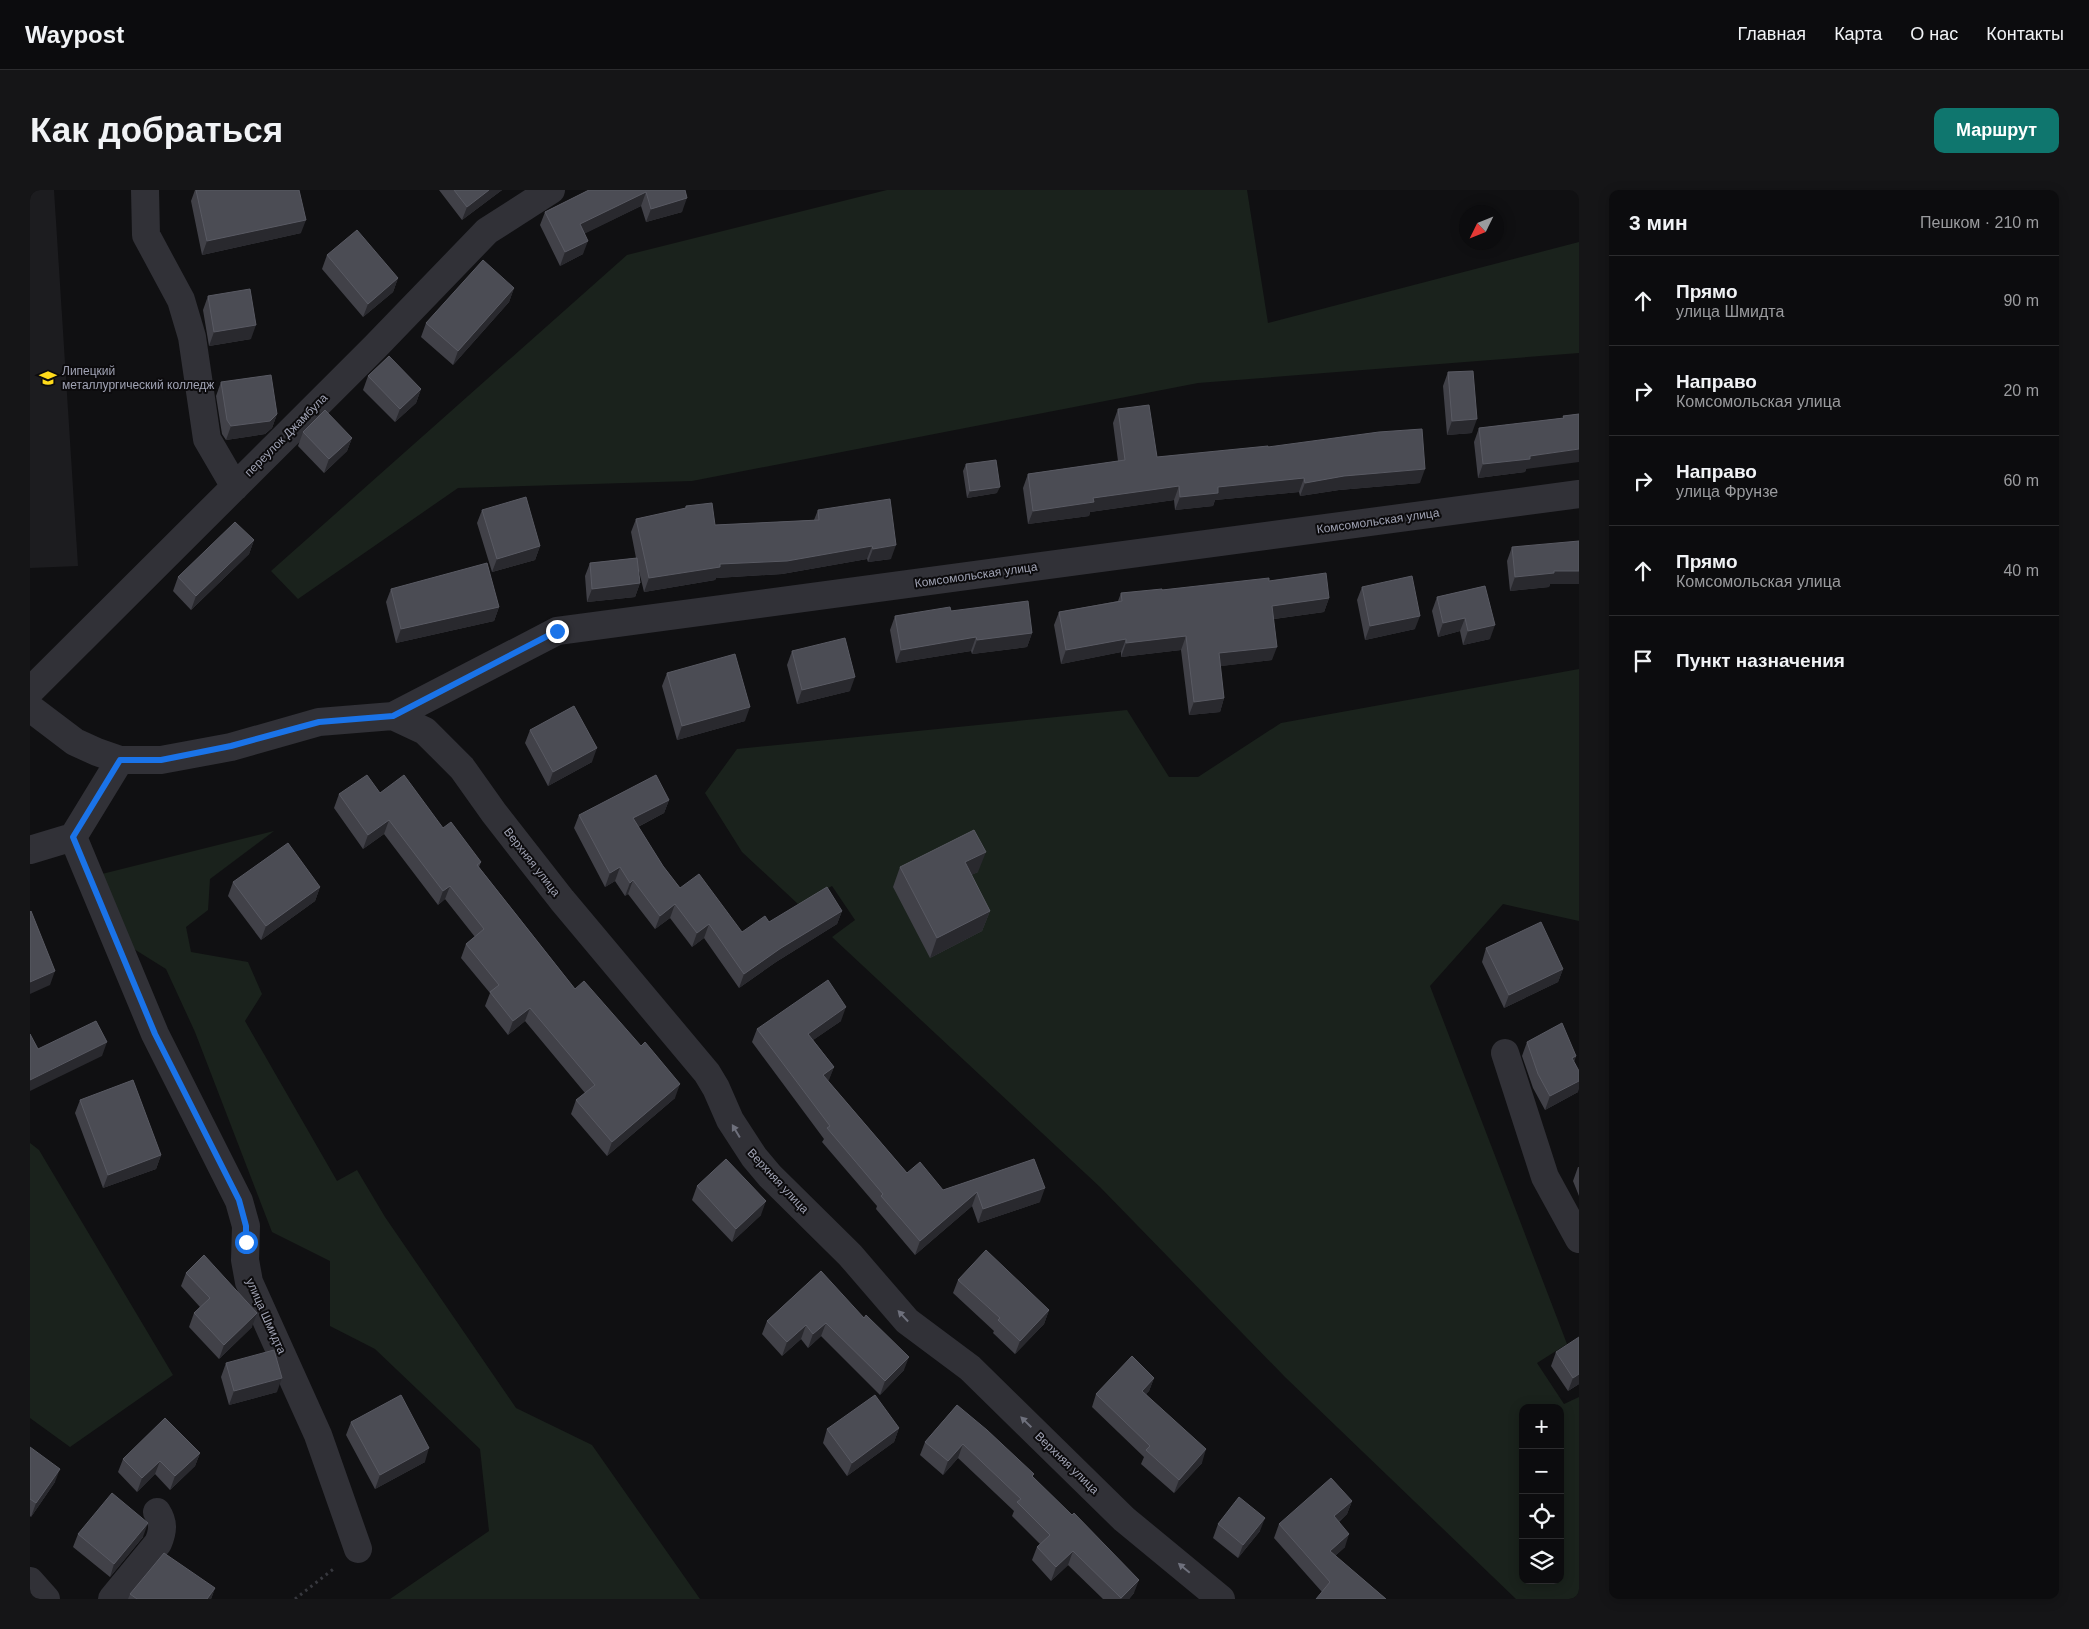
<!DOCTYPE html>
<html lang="ru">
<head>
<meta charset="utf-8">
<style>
  body { margin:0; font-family:Helvetica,sans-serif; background:#151517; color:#f1f3f6 }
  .controls { position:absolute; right:15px; bottom:15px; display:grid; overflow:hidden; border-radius:10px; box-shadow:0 2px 12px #0003 }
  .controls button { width:45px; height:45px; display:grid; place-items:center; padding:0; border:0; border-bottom:1px solid #2c2c2e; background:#0c0c0e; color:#f1f3f6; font:25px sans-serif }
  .compass { position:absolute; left:1429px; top:15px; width:45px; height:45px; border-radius:50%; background:#0c0c0e; box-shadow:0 2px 12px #0003; rotate:227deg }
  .stop { position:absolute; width:15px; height:15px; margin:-11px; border:4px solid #1a73e8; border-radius:50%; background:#fff }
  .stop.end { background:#1a73e8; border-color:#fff; box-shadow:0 1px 5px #0008 }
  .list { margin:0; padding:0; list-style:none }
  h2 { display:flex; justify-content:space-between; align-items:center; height:65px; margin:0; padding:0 20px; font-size:21px }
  h2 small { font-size:16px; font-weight:400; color:#9a9b9e }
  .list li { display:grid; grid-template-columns:32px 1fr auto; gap:15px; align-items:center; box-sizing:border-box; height:90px; padding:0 20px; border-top:1px solid #2c2c2e }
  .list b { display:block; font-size:19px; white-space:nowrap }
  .list p { margin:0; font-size:16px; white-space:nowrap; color:#9a9b9e }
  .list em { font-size:16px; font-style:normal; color:#9a9b9e }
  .icon { flex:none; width:28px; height:28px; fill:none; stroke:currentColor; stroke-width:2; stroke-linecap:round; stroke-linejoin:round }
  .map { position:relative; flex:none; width:1549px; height:1409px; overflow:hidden; border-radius:10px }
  header { display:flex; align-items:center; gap:30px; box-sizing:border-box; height:70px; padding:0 25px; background:#0c0c0e; border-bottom:1px solid #2c2c2e }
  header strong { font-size:24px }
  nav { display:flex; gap:28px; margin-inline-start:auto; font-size:18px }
  .intro { display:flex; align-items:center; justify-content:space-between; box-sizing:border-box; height:120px; padding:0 30px }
  h1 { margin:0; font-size:35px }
  .button { padding:12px 22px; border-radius:10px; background:#0f766e; color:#fff; font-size:18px; font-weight:700 }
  main { display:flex; gap:30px; padding:0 30px }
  aside { flex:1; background:#0c0c0e; border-radius:10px; box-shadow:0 2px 12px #0003 }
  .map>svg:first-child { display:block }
</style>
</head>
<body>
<header>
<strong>Waypost</strong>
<nav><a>Главная</a><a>Карта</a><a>О нас</a><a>Контакты</a></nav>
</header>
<div class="intro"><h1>Как добраться</h1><a class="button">Маршрут</a></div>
<main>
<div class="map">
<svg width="1549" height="1409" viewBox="0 0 1549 1409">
  <rect width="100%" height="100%" fill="#101012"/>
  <path fill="#1c1c1f" d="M0 0H24L48 376 0 378Z"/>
  <path fill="#1a221c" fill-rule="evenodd" d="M857 0H1217L1238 133 1549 52V163L1168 193 662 291 428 298 268 409 241 381 597 65Z
    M1549 479V731L1473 714 1400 796 1537 1154 1507 1173 1534 1214 1549 1207V1409H1486L1255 1187 1070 997 802 747 825 730 802 696 768 714 712 662 675 603 707 559 1097 520 1139 587H1168L1251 533ZM1493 1218H1530V1390H1493Z
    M244 641 180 689 178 720 156 737 161 762 218 772 232 804 215 831 307 991 327 980 355 1027 486 1218 562 1255 670 1409H360L459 1341 450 1259 345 1159 300 1136V1071L242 1042 165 842 136 779 104 759 72 684Z
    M0 953 9 960 143 1185 40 1257 0 1228Z"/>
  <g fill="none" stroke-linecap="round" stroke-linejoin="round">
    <path stroke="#37383e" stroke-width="3" stroke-dasharray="2.5 4" stroke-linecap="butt" d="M265 1409 306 1377"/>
    <path stroke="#313137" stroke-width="28" d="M115 0 116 45 151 110 162 147 177 249 205 297
      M0 501 345 157 457 41 521 0
      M0 518 45 552 67 562 90 570H131L201 557 289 532 363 526 527 441 1549 304
      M363 526 395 541 432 578 464 623 532 710 677 883 686 898 700 930 724 967 740 986 820 1065 877 1131 940 1178 1094 1329 1191 1409
      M43 647 125 844 209 1011 216 1036 215 1070 219 1092 288 1245 328 1359
      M0 660 43 647 90 570
      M1475 863 1515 987 1549 1049
      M0 1391 16 1409
      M82 1409 128 1353C133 1341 134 1333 127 1322"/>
  </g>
  <path fill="#414148" d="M165 0H269L271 43 172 65 161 11Z
    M409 0H472L432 30Z
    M559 0H655L652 22 616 32 611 16 555 43 553 64 530 76 510 35 515 22Z
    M297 65 368 88 363 102 333 127 292 79Z
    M484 98 479 112 423 175 391 147 396 133Z
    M178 106 221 149 179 156 173 120Z
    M1418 182 1442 243 1417 245 1413 196Z
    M338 186 391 199 386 213 365 232 333 200Z
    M191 192 247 224 242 238 235 244 196 250 192 244 186 206Z
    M1088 219 1127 267 1238 257 1390 293 1309 300 1270 306 1269 302 1185 310 1183 316 1145 320 1144 310 1060 322 1059 326 998 334 993 298 998 284 1088 271 1083 233Z
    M1549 224 1496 279 1495 282 1448 288 1444 252 1449 238 1533 228V226Z
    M273 242 322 248 317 261 294 283 268 256Z
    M936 274 967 303 937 308 933 281Z
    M656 316 685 335 784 330 788 320 861 369 838 372 837 369 752 384 686 388 685 390 614 402 608 377 610 393 605 407 557 412 555 386 560 373 606 368 601 342 606 329 655 319Z
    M452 320 510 356 505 370 462 382 447 333Z
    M224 350 219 364 161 420 143 401 148 387Z
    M1482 357 1520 394 1519 397 1480 401 1477 371Z
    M1239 391 1299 408 1294 422 1244 429 1242 470 1190 476 1194 508 1190 522 1159 525 1151 460 1091 467V462L1031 474 1024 435 1029 422 1088 411 1091 403 1132 400Z
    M1455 396 1460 449 1433 455 1430 441 1408 447 1402 421 1407 407Z
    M1332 397 1385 439 1335 450 1327 410Z
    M361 399 469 417 464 431 366 453 356 412Z
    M921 421 1002 443 997 457 942 464 941 461 866 473 860 440 865 426Z
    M762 461 820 501 767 514 757 475Z
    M637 483 715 531 647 550 632 496Z
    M500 540 562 572 518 596 495 553Z
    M350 603 413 638 451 672 449 677 545 799 645 908 577 966 541 924 546 910 555 903 495 831 478 845 455 816 460 803 431 768 436 754 445 747 415 709 408 715 354 644 333 659 304 618 309 604Z
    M639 610 634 623 608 637 633 676 650 698 712 742 739 732 812 721 807 734 746 772 709 798 674 748 662 757 640 728 625 739 598 704 595 706 585 691 575 697 544 638 549 625Z
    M870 677 948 682 941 685 960 721 952 741 900 768 863 697Z
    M203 692 290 697 285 711 231 750 198 706Z
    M1456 758 1533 779 1528 792 1474 818 1452 772Z
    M811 831 783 850 804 877 798 891 877 983 913 1000 1004 969 1010 1012 948 1033 942 1016 885 1065 846 1019 847 1016 792 952 794 949 722 852 727 839Z
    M1497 852 1546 866 1544 872 1548 902 1515 920 1503 898 1492 866Z
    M50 910 131 965 126 979 73 998 45 923Z
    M1548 977H1549V1006L1543 991Z
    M667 996 731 1025 702 1052 662 1010Z
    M791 1081 874 1180 850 1205 791 1146 778 1158 771 1149 752 1166 732 1144 737 1131Z
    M156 1083 222 1137 189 1169 159 1137 164 1123 170 1117 151 1096Z
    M928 1090 1019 1120 1014 1134 985 1164 963 1143 964 1141 923 1103Z
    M1526 1162 1549 1194 1538 1201 1521 1176Z
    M196 1173 247 1202 199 1215 191 1187Z
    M1124 1188 1119 1201 1116 1204 1172 1273 1144 1303 1111 1274 1114 1267 1062 1217 1066 1204Z
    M927 1215 1003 1287 1104 1403 1099 1409H1073L1038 1375 1021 1391 1002 1370 1007 1357 1010 1354 982 1326 984 1321 928 1268 913 1285 890 1265 895 1252Z
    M321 1232 395 1272 345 1299 316 1245Z
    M869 1238 864 1252 817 1286 793 1253 797 1239Z
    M0 1257 25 1292 1 1327 0 1326Z
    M170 1263 165 1276 140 1300 125 1284 107 1302 88 1282 93 1269Z
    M1322 1311 1317 1324 1309 1332 1315 1357 1305 1366 1356 1409 1292 1402 1244 1348 1249 1334Z
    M1188 1334 1230 1341 1208 1368 1183 1348Z
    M48 1344 113 1347 80 1387 43 1357Z
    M185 1398 181 1409H98L100 1404Z"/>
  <path fill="#29292e" d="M459 0H472L432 30 437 17Z
    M616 2 611 16 546 48 550 34Z
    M657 8 652 22 616 32 621 19Z
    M276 30 271 43 172 65 177 51Z
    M558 51 553 64 530 76 535 62Z
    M368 88 363 102 333 127 338 114Z
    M484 98 479 112 423 175 428 161Z
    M226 135 221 149 179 156 184 142Z
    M391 199 386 213 365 232 370 219Z
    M247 224 242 238 235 244 196 250 201 236Z
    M1447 229 1442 243 1417 245 1422 231Z
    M322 248 317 261 294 283 299 269Z
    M1549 259V272L1496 279 1495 282 1448 288 1453 274 1500 266Z
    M1395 279 1390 293 1309 300 1270 306 1275 293 1314 286Z
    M1274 288 1269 302 1185 310 1183 316 1145 320 1150 307 1188 297Z
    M1149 296 1144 310 1060 322 1059 326 998 334 1003 321 1063 308Z
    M970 297 967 303 937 308 940 301Z
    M224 350 219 364 161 420 166 406Z
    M866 355 861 369 838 372 843 359Z
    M510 356 505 370 462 382 467 369Z
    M842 356 837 369 752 384 686 388 685 390 614 402 619 388 690 374Z
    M1524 381H1549V394H1520L1519 397 1480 401 1485 387Z
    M610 393 605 407 557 412 562 399Z
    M1299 408 1294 422 1237 430 1242 416Z
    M469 417 464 431 366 453 371 439Z
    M1390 426 1385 439 1335 450 1340 436Z
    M1435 428 1430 441 1408 447 1413 433Z
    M1465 435 1460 449 1433 455 1438 441Z
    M1002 443 997 457 942 464 947 450Z
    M1156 446 1151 460 1091 467 1096 453Z
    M946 447 941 461 866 473 871 460Z
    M1096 449 1091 462 1031 474 1036 460Z
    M1247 457 1242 470 1184 477 1189 463Z
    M825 487 820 501 767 514 772 500Z
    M1194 508 1190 522 1159 525 1164 512Z
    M720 517 715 531 647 550 652 536Z
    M567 558 562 572 518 596 523 582Z
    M639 610 634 623 598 642 603 628Z
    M359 630 354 644 333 659 338 645Z
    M956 662 948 682 927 692 935 672Z
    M590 677 585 691 575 697 580 683Z
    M603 690 598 704 595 706 600 693Z
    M420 696 415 709 408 715 413 701Z
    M290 697 285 711 231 750 236 736Z
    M645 714 640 728 625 739 630 726Z
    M812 721 807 734 746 772 709 798 714 784 751 758Z
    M960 721 952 741 900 768 907 748Z
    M679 734 674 748 662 757 667 743Z
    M1533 779 1528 792 1474 818 1479 805Z
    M25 781 20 795 0 804V792Z
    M816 817 811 831 773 857 778 844Z
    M500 818 495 831 478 845 483 831Z
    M77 852 72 866 0 901V890Z
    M1546 866 1541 879 1542 868Z
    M804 877 799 890 788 898 793 885Z
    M1549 891V899L1548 902 1515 920 1520 906Z
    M650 894 645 908 577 966 582 952Z
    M131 965 126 979 73 998 78 985Z
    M1015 998 1010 1012 948 1033 953 1019Z
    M947 1002 942 1016 885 1065 890 1051Z
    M736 1011 731 1025 702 1052 706 1039Z
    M1019 1120 1014 1134 985 1164 990 1151Z
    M227 1123 222 1137 189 1169 194 1155Z
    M796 1133 791 1146 778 1158 783 1144Z
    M776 1135 771 1149 752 1166 757 1152Z
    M879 1167 874 1180 850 1205 855 1191Z
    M1549 1184V1194L1538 1201 1543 1188Z
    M252 1188 247 1202 199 1215 204 1201Z
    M1124 1188 1119 1201 1107 1214 1112 1201Z
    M869 1238 864 1252 817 1286 822 1273Z
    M933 1254 928 1268 913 1285 918 1271Z
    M399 1258 395 1272 345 1299 350 1285Z
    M1176 1259 1172 1273 1144 1303 1149 1290Z
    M170 1263 165 1276 140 1300 145 1286Z
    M130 1271 125 1284 107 1302 112 1288Z
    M30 1279 25 1292 1 1327 6 1313Z
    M1322 1311 1317 1324 1299 1340 1304 1326Z
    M1235 1328 1230 1341 1208 1368 1213 1355Z
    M118 1333 113 1347 80 1387 84 1374Z
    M1319 1344 1315 1357 1295 1375 1300 1361Z
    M1043 1361 1038 1375 1021 1391 1026 1377Z
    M1109 1390 1104 1403 1099 1409H1091Z
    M185 1398 181 1409H177Z"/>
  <path fill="#4b4c54" stroke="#595a63" d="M166 0H269L276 30 177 51Z
    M424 0H459L437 17Z
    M559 0H655L657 8 621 19 616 2 550 34 558 51 535 62 515 22Z
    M327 40 368 88 338 114 297 65Z
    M453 70 484 98 428 161 396 133Z
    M220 99 226 135 184 142 178 106Z
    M359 166 391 199 370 219 338 186Z
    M1443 181 1447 229 1422 231 1418 182Z
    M241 185 247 224 240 231 201 236 197 230 191 192Z
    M1119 215 1127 267 1238 256V257L1349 242 1392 239 1395 279 1314 286 1275 293 1274 288 1188 297V303L1150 307 1149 296 1063 308 1064 312 1003 321 998 284 1095 270 1088 219Z
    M295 220 322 248 299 269 273 242Z
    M1549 224V259L1500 266V269L1453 274 1449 238 1534 228 1533 226Z
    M966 270 970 297 940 301 936 274Z
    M496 307 510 356 467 369 452 320Z
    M860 309 866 355 843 359 842 356 757 371 690 374V377L619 388 606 329 656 318V316L682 313 685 335 789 330 788 320Z
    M205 332 224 350 166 406 148 387Z
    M1549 351V381H1524V383L1485 387 1482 357Z
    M607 368 610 393 562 399 560 373Z
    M457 373 469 417 371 439 361 399Z
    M1296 383 1299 408 1242 416 1247 457 1189 463 1194 508 1164 512 1156 446 1096 453V449L1036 460 1029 422 1092 411 1091 403 1132 399V400L1239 388V391Z
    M1382 386 1390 426 1340 436 1332 397Z
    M1455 396 1465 435 1438 441 1435 428 1413 433 1407 407Z
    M998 411 1002 443 947 450 946 447 871 460 865 426 920 417 921 421Z
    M815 448 825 487 772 500 762 461Z
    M705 464 720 517 652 536 637 483Z
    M544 516 567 558 523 582 500 540Z
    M337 585 350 603 374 585 413 638 421 632 451 672 447 675 545 799 554 791 611 856 615 852 650 894 582 952 546 910 565 895 500 818 483 831 460 802 469 795 436 754 454 739 420 696 413 701 359 630 338 645 309 604Z
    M626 585 639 610 603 628 633 676 650 698 669 684 712 742 735 726 739 732 797 697 812 721 751 758 714 784 679 734 667 743 645 714 630 726 603 690 600 693 590 677 580 683 549 625Z
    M944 640 956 662 935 672 960 721 907 748 870 677Z
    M258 653 290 697 236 736 203 692Z
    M1 721 25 781 0 792V722Z
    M1511 732 1533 779 1479 805 1456 758Z
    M798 790 816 817 778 844 804 877 793 885 877 983 890 972 913 1000 1004 969 1015 998 953 1019 947 1002 890 1051 851 1006 853 1004 797 938 800 936 727 839Z
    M66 831 77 852 0 890V844L8 859Z
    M1532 833 1546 866 1542 868 1549 881V891L1520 906 1508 884 1497 852Z
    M103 890 131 965 78 985 50 910Z
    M696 969 736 1011 706 1039 667 996Z
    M956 1060 1019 1120 990 1151 968 1130 970 1128 928 1090Z
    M174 1065 227 1123 194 1155 164 1123 180 1108 156 1083Z
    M791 1081 834 1128 836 1125 879 1167 855 1191 796 1133 783 1144 776 1135 757 1152 737 1131Z
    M1549 1147V1184L1543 1188 1526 1162Z
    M244 1160 252 1188 204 1201 196 1173Z
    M1102 1166 1124 1188 1112 1201 1176 1259 1149 1290 1116 1260 1120 1256 1066 1204Z
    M371 1205 399 1258 350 1285 321 1232Z
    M845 1205 869 1238 822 1273 797 1239Z
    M927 1215 957 1240 1004 1284 1002 1286 1042 1325 1044 1323 1109 1390 1091 1408 1043 1361 1026 1377 1007 1357 1020 1345 987 1312 991 1309 933 1254 918 1271 895 1252Z
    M135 1228 170 1263 145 1286 130 1271 112 1288 93 1269Z
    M0 1257 30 1279 6 1313 0 1309Z
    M1301 1288 1322 1311 1304 1326 1319 1344 1300 1361 1356 1409H1286L1300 1392 1249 1334Z
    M82 1303 118 1333 84 1374 48 1344Z
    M1209 1307 1235 1328 1213 1355 1188 1334Z
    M134 1363 185 1398 177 1409H107L100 1404Z"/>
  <defs><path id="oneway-solid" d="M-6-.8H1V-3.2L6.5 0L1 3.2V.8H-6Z" transform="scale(1.25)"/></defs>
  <g fill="#6e707c">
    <use href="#oneway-solid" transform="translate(706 941) rotate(-121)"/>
    <use href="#oneway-solid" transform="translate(873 1126) rotate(-133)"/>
    <use href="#oneway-solid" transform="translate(996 1232) rotate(-136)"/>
    <use href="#oneway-solid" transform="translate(1154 1378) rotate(-140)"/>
  </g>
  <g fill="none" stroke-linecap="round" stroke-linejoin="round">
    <path stroke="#1a73e8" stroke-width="6" d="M216 1052V1036L209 1010 125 844 43 647 90 570H131L201 556 289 532 363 526 527 441"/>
  </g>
  <defs>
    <g id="university-bare" transform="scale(1.35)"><path d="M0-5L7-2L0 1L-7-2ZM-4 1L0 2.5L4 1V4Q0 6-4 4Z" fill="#ffdb1b" stroke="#0c0b0d" stroke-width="2.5" paint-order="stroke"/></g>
  </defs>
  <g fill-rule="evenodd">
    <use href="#university-bare" x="18" y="188"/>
  </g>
  <g text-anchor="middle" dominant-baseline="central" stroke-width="4" stroke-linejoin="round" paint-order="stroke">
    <g font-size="12" fill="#a0a3b4" stroke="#0c0b0d" text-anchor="start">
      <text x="32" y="181">Липецкий<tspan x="32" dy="14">металлургический колледж</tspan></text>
    </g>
    <g font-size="12" fill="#a0a3b4" stroke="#0c0b0d">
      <text transform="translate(256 245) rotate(-45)">переулок Джамбула</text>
      <text transform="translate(1348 331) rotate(-8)">Комсомольская улица</text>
      <text transform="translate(946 385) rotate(-8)">Комсомольская улица</text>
      <text transform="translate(502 672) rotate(52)">Верхняя улица</text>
      <text transform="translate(748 991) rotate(47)">Верхняя улица</text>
      <text transform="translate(236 1126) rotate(66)">улица Шмидта</text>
      <text transform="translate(1037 1273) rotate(44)">Верхняя улица</text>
    </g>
  </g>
</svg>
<div class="controls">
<button>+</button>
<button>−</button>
<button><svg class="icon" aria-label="locate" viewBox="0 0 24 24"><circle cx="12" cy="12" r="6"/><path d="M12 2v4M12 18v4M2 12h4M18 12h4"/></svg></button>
<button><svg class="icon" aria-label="layers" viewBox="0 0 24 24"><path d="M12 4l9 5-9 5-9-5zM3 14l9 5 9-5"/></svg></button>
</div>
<svg class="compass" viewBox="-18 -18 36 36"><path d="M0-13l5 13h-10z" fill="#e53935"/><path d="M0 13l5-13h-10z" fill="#9a9b9e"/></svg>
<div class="stop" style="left:216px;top:1052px"></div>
<div class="stop end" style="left:527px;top:441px"></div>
</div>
<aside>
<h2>3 мин<small>Пешком · 210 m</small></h2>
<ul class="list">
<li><svg class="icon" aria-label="ahead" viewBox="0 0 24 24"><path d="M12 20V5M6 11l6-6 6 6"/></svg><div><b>Прямо</b><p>улица Шмидта</p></div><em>90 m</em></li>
<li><svg class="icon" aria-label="right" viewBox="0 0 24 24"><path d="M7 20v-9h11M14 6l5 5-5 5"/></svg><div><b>Направо</b><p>Комсомольская улица</p></div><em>20 m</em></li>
<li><svg class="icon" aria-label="right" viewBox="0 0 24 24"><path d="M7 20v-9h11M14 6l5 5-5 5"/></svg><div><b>Направо</b><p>улица Фрунзе</p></div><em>60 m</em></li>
<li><svg class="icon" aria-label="ahead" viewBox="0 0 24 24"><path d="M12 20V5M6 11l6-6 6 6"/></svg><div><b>Прямо</b><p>Комсомольская улица</p></div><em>40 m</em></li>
<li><svg class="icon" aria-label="arrive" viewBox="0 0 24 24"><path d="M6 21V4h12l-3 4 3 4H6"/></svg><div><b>Пункт назначения</b></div></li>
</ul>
</aside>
</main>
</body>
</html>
